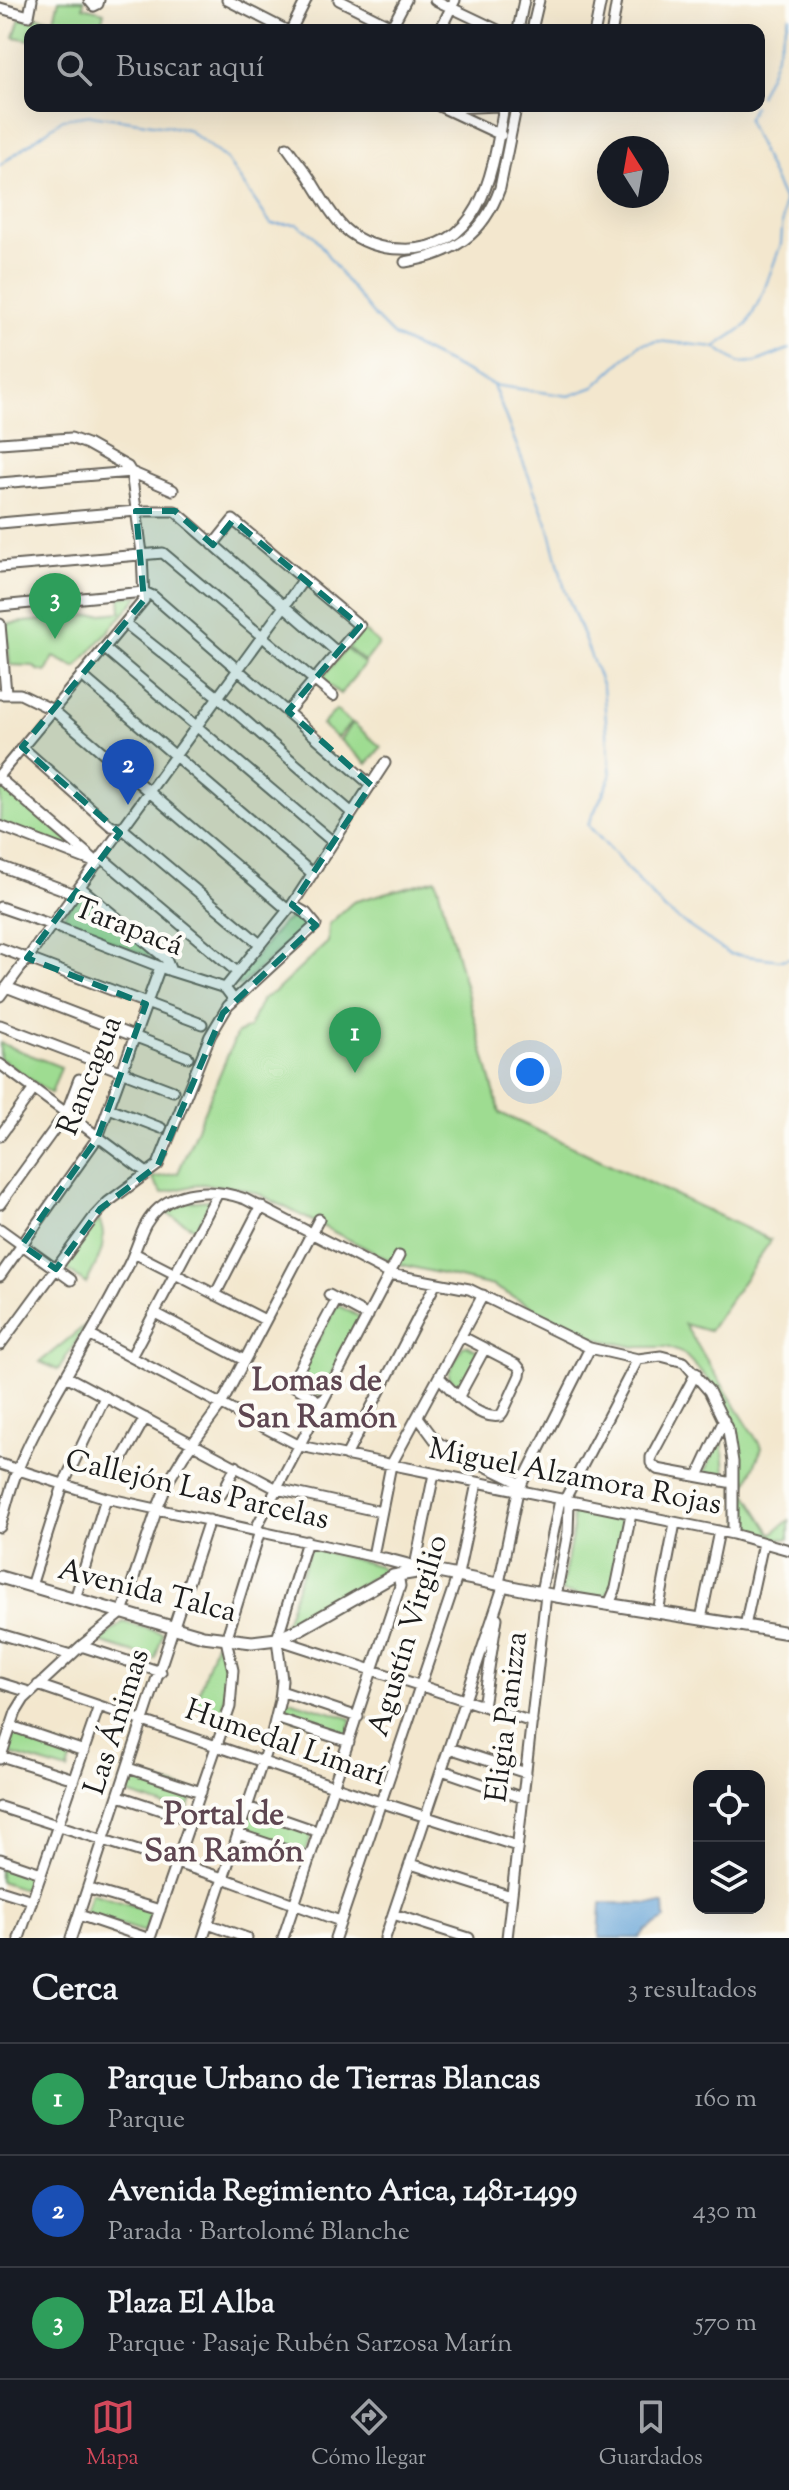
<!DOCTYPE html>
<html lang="es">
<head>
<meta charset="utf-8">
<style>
  body { margin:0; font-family:"Sorts Mill Goudy",serif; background:#242831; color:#f1f3f6 }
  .controls { position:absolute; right:24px; bottom:24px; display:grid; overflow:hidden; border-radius:16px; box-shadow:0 8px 32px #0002 }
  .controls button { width:72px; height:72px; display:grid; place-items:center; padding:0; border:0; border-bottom:2px solid #363941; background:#171b24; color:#f1f3f6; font:40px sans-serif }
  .compass { position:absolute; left:597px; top:136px; width:72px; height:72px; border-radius:50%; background:#171b24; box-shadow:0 8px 32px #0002; rotate:349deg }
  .you { position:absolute; left:530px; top:1072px; width:28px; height:28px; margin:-20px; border:6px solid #fff; border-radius:50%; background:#1a73e8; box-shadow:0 0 0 12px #1a73e833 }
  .badge { display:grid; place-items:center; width:52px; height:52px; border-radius:50%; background:#d1495b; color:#fff; font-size:26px; font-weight:700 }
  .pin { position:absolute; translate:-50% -66px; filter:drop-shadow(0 2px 4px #0008) }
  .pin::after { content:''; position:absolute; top:42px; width:28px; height:24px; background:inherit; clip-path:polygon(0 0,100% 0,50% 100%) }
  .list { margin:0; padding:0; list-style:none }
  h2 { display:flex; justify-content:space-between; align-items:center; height:104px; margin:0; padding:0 32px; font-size:34px }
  h2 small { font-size:26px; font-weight:400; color:#9ea1a6 }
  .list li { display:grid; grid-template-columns:52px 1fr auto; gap:24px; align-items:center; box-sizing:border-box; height:112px; padding:0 32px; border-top:2px solid #363941 }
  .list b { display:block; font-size:30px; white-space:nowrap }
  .list p { margin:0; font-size:26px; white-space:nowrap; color:#9ea1a6 }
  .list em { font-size:26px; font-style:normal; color:#9ea1a6 }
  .icon { flex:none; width:44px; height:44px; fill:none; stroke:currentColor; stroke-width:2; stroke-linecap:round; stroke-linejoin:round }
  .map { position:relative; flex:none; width:789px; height:1938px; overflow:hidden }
  .search { position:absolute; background:#171b24; box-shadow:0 8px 32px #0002; left:24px; right:24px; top:24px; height:88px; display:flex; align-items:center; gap:20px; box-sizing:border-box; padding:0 28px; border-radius:16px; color:#9ea1a6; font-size:30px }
  .sheet { height:440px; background:#171b24 }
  nav { display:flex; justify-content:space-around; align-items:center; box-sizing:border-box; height:112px; border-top:2px solid #363941; background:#171b24; font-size:22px; color:#9ea1a6 }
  nav a { display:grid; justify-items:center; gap:4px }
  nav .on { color:#d1495b }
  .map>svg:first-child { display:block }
</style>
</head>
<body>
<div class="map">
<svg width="789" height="1938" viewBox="0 0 789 1938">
  <rect width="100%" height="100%" fill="#fdfcf7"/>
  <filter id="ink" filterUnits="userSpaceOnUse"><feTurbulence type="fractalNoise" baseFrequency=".0125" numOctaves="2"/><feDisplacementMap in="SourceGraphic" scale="16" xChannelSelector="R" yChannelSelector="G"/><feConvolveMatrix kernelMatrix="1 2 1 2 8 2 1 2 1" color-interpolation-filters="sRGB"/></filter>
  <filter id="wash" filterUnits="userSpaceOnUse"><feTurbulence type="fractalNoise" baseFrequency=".006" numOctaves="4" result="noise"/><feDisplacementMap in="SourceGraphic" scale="32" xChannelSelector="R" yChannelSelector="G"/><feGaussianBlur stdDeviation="1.8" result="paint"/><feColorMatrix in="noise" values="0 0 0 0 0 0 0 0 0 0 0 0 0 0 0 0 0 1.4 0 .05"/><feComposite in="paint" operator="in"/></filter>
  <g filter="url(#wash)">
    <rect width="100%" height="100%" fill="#f3e7ce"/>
    <path fill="#9edc91" stroke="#5d7c56" stroke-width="2" d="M59 0H84L83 7 104 12 100 30H30V40L14 37 20 18 29 20 30 16 54 19Z
      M140 595 76 668 54 657 46 672 38 670 33 666 10 665 6 624 121 612 120 597Z
      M363 630 379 644 365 662 348 648Z
      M346 649 365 664 340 694 321 679Z
      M336 710 351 723 337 738 322 725Z
      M353 723 381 747 367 764 340 740Z
      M1 784 87 856 0 823Z
      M436 879 500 1113 771 1240 709 1331 684 1324 762 1448 744 1490 772 1534 789 1520V1539C773 1539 752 1535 741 1523V1462L729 1420 723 1403 708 1379 684 1354 667 1347H636L602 1340 579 1332 493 1286 395 1263 261 1195 241 1188 201 1184 162 1193 152 1178 178 1173 237 1033 249 1028 262 999 276 991 328 942 329 924 353 902Z
      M80 892 163 962 60 921Z
      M299 917 307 921V925L240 986 237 985V981L282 924 291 918Z
      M0 1043 61 1067 51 1094 0 1058Z
      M211 1200 196 1229 164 1212 187 1202Z
      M99 1220C110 1243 97 1262 86 1284L64 1267Z
      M337 1305 362 1318 320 1396 295 1383Z
      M88 1323 58 1370 40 1362Z
      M466 1345 480 1352 459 1388 449 1377V1372L463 1346Z
      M722 1436 725 1473 722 1475 704 1474Z
      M572 1512 626 1521 615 1581 604 1599 561 1592 573 1530Z
      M310 1548 379 1566 383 1571 282 1631Z
      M123 1622 163 1633 155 1659 99 1642Z
      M215 1643 227 1648 228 1669 222 1714 195 1704Z
      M286 1699 352 1719 347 1736 282 1715Z
      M14 1732 74 1750 68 1771 7 1753Z
      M133 1774 194 1792 187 1813 127 1794Z
      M251 1813 312 1834 306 1852 245 1832Z
      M0 1863 31 1874 26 1890 0 1881Z
      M91 1893 151 1911 145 1932 85 1914Z"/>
    <path fill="#64a2d6" stroke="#405f79" stroke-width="2" d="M601 1903 664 1904 665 1919 645 1931 639 1938H599Z"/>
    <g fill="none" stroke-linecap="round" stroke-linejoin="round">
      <path stroke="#64a2d6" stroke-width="2" d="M759 96 771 70 789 16
        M0 165 63 119 91 115 187 129 226 159 271 224H297L314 236 343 277 375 317 394 336 493 385 569 396 594 387 640 344 658 341 715 347 739 363 756 362 789 349
        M715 347 747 325 763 293 781 244 784 201 747 120 754 106
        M493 385 549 528 565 590 603 687 611 777 588 825 665 910 729 954 781 960 789 958"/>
    </g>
  </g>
  <g filter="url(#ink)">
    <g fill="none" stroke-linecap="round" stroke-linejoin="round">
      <g stroke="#67635a" stroke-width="13">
        <path id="minor" d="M89 0 94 6 98 4 99 0
          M227 0 286 30
          M339 0 399 30
          M435 0 498 30
          M0 8 29 16 32 0
          M291 30 306 0
          M390 30 406 0
          M440 30 455 0
          M518 30 524 0
          M532 30 539 0
          M595 30 601 0
          M612 30 617 0
          M439 106 501 135
          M449 108 498 106
          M287 147C295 159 305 170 312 182 322 198 331 215 344 228 359 242 381 249 401 249 484 253 493 168 504 106
          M405 262C453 254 483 236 500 188L516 108 506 106
          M0 443 71 438 87 444 128 467 131 472 173 490
          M0 483 131 472
          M0 523 136 511H175L337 652
          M213 545 233 520 360 626 288 711
          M0 567 163 553 333 696
          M0 606 144 592 153 596 371 785
          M0 624 6 693
          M126 624 218 697 352 813
          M104 648 333 842
          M81 675 313 874
          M0 694H20L53 710 288 910
          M22 747 111 826 123 829 260 944
          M0 774 144 600 142 553 131 472
          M0 779 98 863
          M0 826 91 861
          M102 858 237 972
          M0 866 75 894
          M80 887 166 959 171 971
          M0 907 52 925 171 971 225 988 234 1000
          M0 948 202 1024
          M6 987 188 1057
          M225 988 292 905 385 763
          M0 996 304 579
          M0 1025 173 1091
          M0 1064 147 1173
          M109 1108 161 1128
          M0 1136 34 1089
          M0 1204 66 1113 79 1079
          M0 1229 71 1280
          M134 1253 265 1320
          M0 1276 98 1137 160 967
          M215 1295 261 1206
          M329 1295 368 1316
          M155 1313 244 1360
          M91 1336 300 1446 733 1534 789 1550
          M0 1345 94 1217 108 1202 158 1165 210 1036 228 1006 316 925 306 913 292 905
          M131 1357 218 1193
          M696 1373 651 1457V1463L657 1469 733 1483
          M66 1376 277 1489 381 1512
          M439 1377C453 1392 477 1420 500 1416L503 1412 520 1375 521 1370 517 1365 461 1336
          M282 1379 322 1403
          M291 1384 337 1299
          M458 1398 485 1348
          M418 1417 435 1440 442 1445 522 1484
          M346 1456 436 1283
          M121 1461 145 1418
          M0 1464 106 1498 385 1559
          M698 1476 724 1420
          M222 1493 236 1466
          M564 1501 638 1359
          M0 1527C6 1508 10 1488 18 1469 44 1406 85 1348 116 1288 122 1277 129 1266 133 1255 141 1237 143 1222 159 1208 183 1188 216 1189 245 1199L390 1274 469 1289 590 1348 638 1359 661 1356 684 1362 709 1391 728 1430 733 1462V1534
          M255 1530 399 1256
          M373 1556 391 1465 483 1295
          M415 1566 434 1474
          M499 1583 518 1491 590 1348
          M31 1586 63 1485 105 1397
          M541 1592 560 1500
          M556 1596 568 1532 569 1502
          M75 1599 106 1498
          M609 1604 616 1588 631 1514
          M658 1612 675 1523
          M701 1619 719 1531
          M745 1626 763 1543
          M0 1634 71 1655
          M277 1639 532 1722
          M81 1646 161 1672
          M0 1683 29 1692
          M38 1685 380 1802 517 1846
          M281 1691 358 1717
          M483 1706 497 1618
          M276 1718 349 1742
          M11 1726 84 1751
          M449 1748 526 1773
          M1 1756 74 1779
          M0 1759 16 1712 24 1699 81 1646 122 1613 157 1509 169 1480 184 1455 221 1405 319 1219
          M128 1768 201 1792
          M442 1770 523 1798
          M119 1796 191 1820
          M0 1807 223 1878 340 1921
          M247 1807 319 1832
          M238 1834 310 1858
          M0 1859 41 1873
          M411 1864 511 1896
          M89 1889 160 1910
          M0 1890 32 1900
          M393 1914 469 1938
          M79 1915 147 1938
          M208 1924 247 1938
          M19 1938 99 1706
          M71 1938 209 1520
          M150 1938 230 1707 233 1670 226 1640 260 1531
          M203 1938 272 1733 280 1700 282 1680 277 1639 307 1541
          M283 1938 400 1586 398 1574
          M335 1938 458 1574 477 1483
          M385 1938 504 1584
          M507 1938 546 1594"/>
      </g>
      <g stroke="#67635a" stroke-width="15">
        <path id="major" d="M385 1559 419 1568
          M0 1577 203 1636 252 1642 277 1639 300 1629 393 1576 428 1570 556 1596 789 1633"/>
      </g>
      <use href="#minor" stroke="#fff" stroke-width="9"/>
      <use href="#major" stroke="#fff" stroke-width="11"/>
    </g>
  </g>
  <path fill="#0f766e" fill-opacity="0.2" stroke="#0f766e" stroke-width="6" stroke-dasharray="16 10" stroke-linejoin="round" d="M136 511H175L213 545 233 520 360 626 288 711 371 785 292 905 316 925 223 1013 158 1165 100 1209 56 1269 22 1245 98 1137 146 1004 27 958 120 833 22 747 144 600Z"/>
  <g text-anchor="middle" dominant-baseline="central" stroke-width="8" stroke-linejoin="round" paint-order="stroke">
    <g font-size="30" fill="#1c1c1c" stroke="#fdfcf7">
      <text transform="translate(128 928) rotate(21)">Tarapacá</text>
      <text transform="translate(91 1076) rotate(-68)">Rancagua</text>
      <text transform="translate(575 1478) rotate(11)">Miguel Alzamora Rojas</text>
      <text transform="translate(197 1491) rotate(13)">Callejón Las Parcelas</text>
      <text transform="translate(147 1592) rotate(14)">Avenida Talca</text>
      <text transform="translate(409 1636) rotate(-73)">Agustín Virgilio</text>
      <text transform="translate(508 1717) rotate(-83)">Eligia Panizza</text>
      <text transform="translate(118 1722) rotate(-72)">Las Ánimas</text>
      <text transform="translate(285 1744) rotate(19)">Humedal Limarí</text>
    </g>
    <g font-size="32" font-weight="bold" fill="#5e4651" stroke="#fdfcf7">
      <text x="317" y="1382">Lomas de<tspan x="317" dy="37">San Ramón</tspan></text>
      <text x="224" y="1816">Portal de<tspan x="224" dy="37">San Ramón</tspan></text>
    </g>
  </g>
</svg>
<div class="controls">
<button><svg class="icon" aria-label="locate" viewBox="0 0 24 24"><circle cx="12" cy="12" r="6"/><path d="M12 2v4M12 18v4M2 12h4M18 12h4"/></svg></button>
<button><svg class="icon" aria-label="layers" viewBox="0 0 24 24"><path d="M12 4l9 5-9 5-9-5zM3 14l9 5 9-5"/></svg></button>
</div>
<svg class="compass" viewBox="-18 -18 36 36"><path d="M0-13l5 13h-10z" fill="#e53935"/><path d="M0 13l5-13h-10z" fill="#9ea1a6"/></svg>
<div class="you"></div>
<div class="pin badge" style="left:355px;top:1073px;background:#2e9e5b">1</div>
<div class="pin badge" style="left:128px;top:805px;background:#1a4fb4">2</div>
<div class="pin badge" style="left:55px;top:639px;background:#2e9e5b">3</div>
<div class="search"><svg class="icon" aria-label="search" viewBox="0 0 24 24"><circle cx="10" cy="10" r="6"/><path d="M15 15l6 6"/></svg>Buscar aquí</div>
</div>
<section class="sheet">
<h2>Cerca<small>3 resultados</small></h2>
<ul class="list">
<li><span class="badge" style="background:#2e9e5b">1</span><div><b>Parque Urbano de Tierras Blancas</b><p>Parque</p></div><em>160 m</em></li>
<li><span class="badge" style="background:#1a4fb4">2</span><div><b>Avenida Regimiento Arica, 1481-1499</b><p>Parada · Bartolomé Blanche</p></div><em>430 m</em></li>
<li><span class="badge" style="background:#2e9e5b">3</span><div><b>Plaza El Alba</b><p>Parque · Pasaje Rubén Sarzosa Marín</p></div><em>570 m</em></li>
</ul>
</section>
<nav>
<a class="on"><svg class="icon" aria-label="map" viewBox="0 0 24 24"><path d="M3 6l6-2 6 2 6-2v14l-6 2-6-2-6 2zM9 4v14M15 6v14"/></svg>Mapa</a>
<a><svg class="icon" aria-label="directions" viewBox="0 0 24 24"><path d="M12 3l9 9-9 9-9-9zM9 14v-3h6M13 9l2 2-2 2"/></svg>Cómo llegar</a>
<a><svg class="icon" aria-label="saved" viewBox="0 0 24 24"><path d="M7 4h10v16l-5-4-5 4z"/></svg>Guardados</a>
</nav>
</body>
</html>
